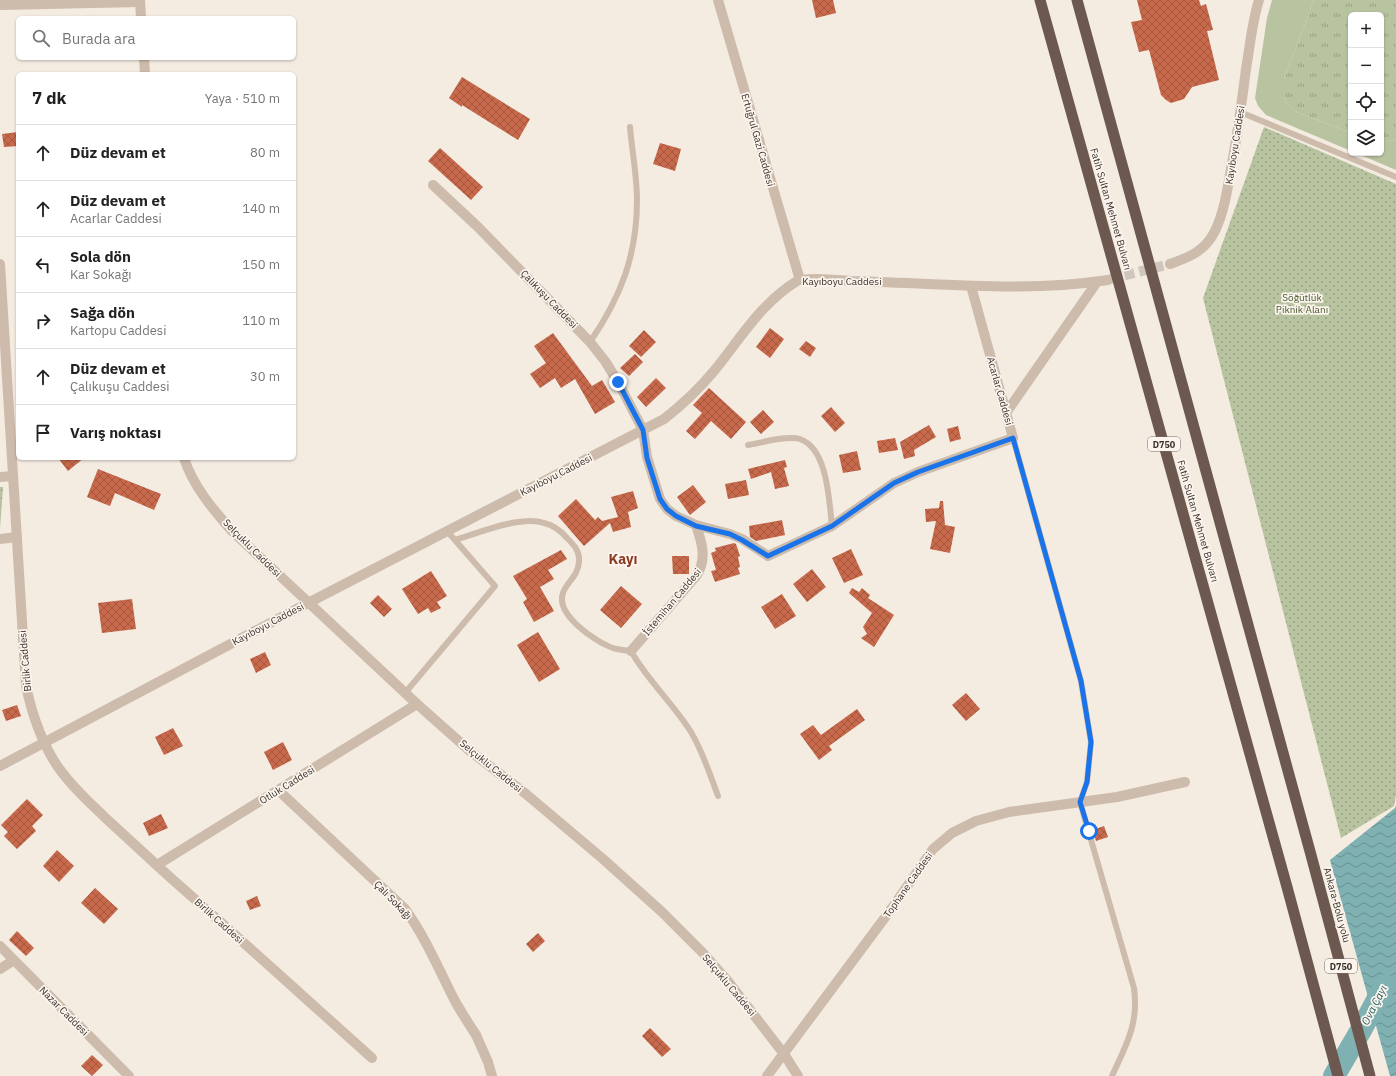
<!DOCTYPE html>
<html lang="tr">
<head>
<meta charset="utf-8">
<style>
  body { margin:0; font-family:"IBM Plex Sans",sans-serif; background:#f6f6f6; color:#222 }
  .controls { position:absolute; right:12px; top:12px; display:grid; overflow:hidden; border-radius:6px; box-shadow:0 1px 3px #0004 }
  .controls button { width:36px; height:36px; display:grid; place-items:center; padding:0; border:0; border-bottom:1px solid #e0e0e0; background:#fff; color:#222; font:20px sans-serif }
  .stop { position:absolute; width:12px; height:12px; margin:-9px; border:3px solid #1a73e8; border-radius:50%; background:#fff }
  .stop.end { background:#1a73e8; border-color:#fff; box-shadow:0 1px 4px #0008 }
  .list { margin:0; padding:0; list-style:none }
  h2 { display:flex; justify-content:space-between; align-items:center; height:52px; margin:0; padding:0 16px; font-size:17px }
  h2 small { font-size:13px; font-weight:400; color:#767676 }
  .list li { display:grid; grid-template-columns:26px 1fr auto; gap:12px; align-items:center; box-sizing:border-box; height:56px; padding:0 16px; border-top:1px solid #e0e0e0 }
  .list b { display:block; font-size:15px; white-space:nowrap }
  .list p { margin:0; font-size:13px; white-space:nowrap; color:#767676 }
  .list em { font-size:13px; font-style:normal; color:#767676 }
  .icon { flex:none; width:22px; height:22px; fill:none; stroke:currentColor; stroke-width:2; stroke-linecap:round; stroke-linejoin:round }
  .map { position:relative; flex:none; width:1396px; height:1076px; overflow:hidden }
  .search { position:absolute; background:#fff; box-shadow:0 1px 3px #0004; left:16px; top:16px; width:280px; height:44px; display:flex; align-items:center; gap:10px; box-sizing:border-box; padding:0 14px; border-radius:6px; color:#767676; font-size:15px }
  .panel { position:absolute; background:#fff; box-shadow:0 1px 3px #0004; left:16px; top:72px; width:280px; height:388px; border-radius:6px }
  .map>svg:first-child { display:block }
</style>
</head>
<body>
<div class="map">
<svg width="1396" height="1076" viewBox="0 0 1396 1076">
  <defs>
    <pattern id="grass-tufts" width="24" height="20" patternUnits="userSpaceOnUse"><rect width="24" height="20" fill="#b8c4a0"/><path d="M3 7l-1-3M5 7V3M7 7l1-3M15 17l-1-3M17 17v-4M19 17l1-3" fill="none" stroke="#97a083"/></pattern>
    <pattern id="park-dots" width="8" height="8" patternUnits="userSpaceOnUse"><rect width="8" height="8" fill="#b8c4a0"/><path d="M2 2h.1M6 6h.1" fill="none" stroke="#97a083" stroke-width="1.8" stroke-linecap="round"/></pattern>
    <pattern id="water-waves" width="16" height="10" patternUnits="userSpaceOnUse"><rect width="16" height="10" fill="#7fb0b2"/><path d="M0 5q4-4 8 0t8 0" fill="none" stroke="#699091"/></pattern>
    <pattern id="building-cross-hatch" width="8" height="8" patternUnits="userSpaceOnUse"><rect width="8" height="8" fill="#c8694b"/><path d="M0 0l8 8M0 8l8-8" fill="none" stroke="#a4573f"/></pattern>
  </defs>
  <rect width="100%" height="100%" fill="#f4ebe1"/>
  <path fill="url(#grass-tufts)" d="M1314 0H1396V139L1390 141H1381V15H1351V133L1297 112 1287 103 1284 97V79Z"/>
  <path fill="url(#park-dots)" d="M1264 127 1396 184V795L1394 806 1341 838 1203 298Z
    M0 487H3L0 529Z"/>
  <path fill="#b8c4a0" d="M1272 0H1314L1284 79V97L1287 103 1297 112 1351 133V151L1266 115 1258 106 1255 98 1267 18Z
    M1396 139V170L1356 153H1381V141H1390Z"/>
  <path fill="url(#water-waves)" d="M1396 805V1076H1390L1330 860 1395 808Z"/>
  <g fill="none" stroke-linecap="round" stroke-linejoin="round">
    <path stroke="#7fb0b2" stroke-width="22" d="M1334 1076 1361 1030 1385 985"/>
  </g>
  <path fill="url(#building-cross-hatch)" d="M812 0H833L836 13 816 18Z
    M1137 0H1199L1201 6 1206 4 1213 30 1207 31 1219 80 1192 87 1184 99 1171 103 1166 100 1161 95 1149 50 1139 52 1131 22 1142 20Z
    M462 77 530 119 518 140 462 105V107L449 98Z
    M18 132V146L4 147 2 134Z
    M660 143 681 149 675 171 653 164Z
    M440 148 483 187 471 200 428 161Z
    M770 328 784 339 770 358 756 347Z
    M644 330 656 342 641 357 629 346Z
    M553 333 592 386 602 380 615 402 595 414 575 379 561 388 555 378 540 388 530 374 546 363 534 346Z
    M806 341 816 348 810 357 799 349Z
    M635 354 643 362 629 376 620 368Z
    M656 378 666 388 646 407 637 397Z
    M709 388 746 422 731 439 711 421 695 439 686 431 702 413 693 405Z
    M831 407 845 423 835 432 821 416Z
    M763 410 774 422 761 434 750 422Z
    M929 425 936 437 914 450 915 456 904 459 900 442Z
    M958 426 961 439 950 442 947 429Z
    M895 438 898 450 879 453 877 441Z
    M857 451 861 470 843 473 839 455Z
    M58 458H84L68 471Z
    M785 460 787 467 784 468 789 486 775 489 771 472 751 479 748 469Z
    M98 469 161 494 154 510 115 493 110 506 87 497Z
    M746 480 749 495 728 499 725 484Z
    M693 485 706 502 690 515 677 497Z
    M633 491 638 508 628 512 631 527 613 532 610 523 584 546 558 516 576 499 595 520 598 517 602 521 618 517 611 497Z
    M940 501H943L945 525 955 527 950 553 930 549 936 521 926 522 925 509 939 508Z
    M782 520 785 535 756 541 750 537 749 526Z
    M734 543 736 544 740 556 738 557 740 567 738 568 740 574 715 582 711 571 716 570 711 553 716 551 715 548Z
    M851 549 863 575 844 583 832 558Z
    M561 550 567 559 548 570 554 579 540 587 554 611 534 622 523 602 527 599 513 576Z
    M672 556H689V574H673Z
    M812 569 826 587 807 602 793 584Z
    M431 571 447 596 437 602 441 608 431 613 428 608 418 614 402 589Z
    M621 586 642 604 621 628 600 610Z
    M852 588 859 592 862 588 870 595 868 598 894 615 874 647 861 638 867 634 863 627 872 613 849 593Z
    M782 594 796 616 775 629 761 607Z
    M378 595 392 609 384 617 370 603Z
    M132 599 136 629 102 633 98 603Z
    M538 632 560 669 539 682 517 645Z
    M265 652 271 665 256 673 250 659Z
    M966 693 980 709 966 721 952 705Z
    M17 705 21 716 6 721 2 710Z
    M857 709 865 720 829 746 832 750 819 760 800 734 813 725 821 735Z
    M173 728 183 746 164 755 155 737Z
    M283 742 292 760 273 770 264 752Z
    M27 799 43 815 32 826 36 831 17 849 4 836 8 832 1 825Z
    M161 814 168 828 149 836 143 823Z
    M1104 826 1108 837 1096 841 1093 830Z
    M57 850 74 866 59 882 43 866Z
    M95 888 118 909 104 924 81 903Z
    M257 896 261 906 250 910 246 901Z
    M17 931 34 948 26 956 9 940Z
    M538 933 545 941 533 952 526 944Z
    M650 1028 671 1049 662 1057 642 1036Z
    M92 1055 103 1065 92 1076 81 1066Z"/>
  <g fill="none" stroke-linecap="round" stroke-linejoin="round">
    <path stroke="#cfc6bd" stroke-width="10" stroke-dasharray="10 5" stroke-linecap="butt" d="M1110 279 1170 264"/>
    <path stroke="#cdbbac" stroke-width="6" d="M1240 112 1396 177
      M590 342C621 297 637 255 637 200 637 176 632 151 630 127
      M1013 438 1081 681 1091 742 1087 782 1080 802 1134 988C1139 1024 1126 1045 1112 1076
      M748 445C761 443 787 435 800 439 828 449 829 501 832 526
      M455 540C478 533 521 515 544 523 553 525 561 531 567 538 573 544 580 551 579 561 579 575 566 583 563 593 555 615 596 642 613 648 618 650 625 650 631 651 647 680 673 703 691 732 703 752 710 775 718 796
      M405 693 495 586 447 531"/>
    <path stroke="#cdbbac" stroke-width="10" d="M0 5 140 2
      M433 185 478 227 590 342 605 361 618 382 643 430 647 457 660 499 667 509 676 516 696 525 730 534 742 539 768 556 832 526 894 483 918 472 1013 438 971 286
      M1006 413 1097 282
      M0 477 13 476
      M0 539 17 537
      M631 651 697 575C707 558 702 543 696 525
      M278 790 405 909C426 938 439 970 455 1001 461 1012 469 1024 476 1035
      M157 865 417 704
      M0 946 129 1076
      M0 969 14 960
      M767 1076 892 908 933 849 952 833 976 821 1009 812 1117 797 1185 782"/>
    <path stroke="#cdbbac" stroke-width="10" d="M140 0 141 18
      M718 0 800 280
      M144 58 145 74
      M0 264 26 686C32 714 41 742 58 767 73 788 93 806 112 824 132 842 152 861 172 879 239 938 305 998 372 1058
      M1170 264C1190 257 1205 251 1215 231 1225 210 1228 185 1232 163 1238 132 1242 100 1246 69 1250 46 1252 22 1259 0
      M184 458C193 486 212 508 231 530L417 704 470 751 526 794 603 859 662 912 703 953 727 980 784 1054 798 1076
      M0 766 308 603 664 419C682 405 699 389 714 371 740 339 761 303 797 281 804 277 842 280 851 281 937 283 1023 293 1108 280
      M476 1035 488 1062 492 1076"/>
    <path stroke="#6c584f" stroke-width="11" d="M1040 0 1287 887 1338 1076
      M1077 0 1311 855 1370 1076"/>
  </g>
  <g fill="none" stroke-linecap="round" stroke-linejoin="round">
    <path stroke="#1a73e8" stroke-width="5" d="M618 382 643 430 647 458 660 499 667 509 676 516 696 526 730 534 742 540 768 556 832 526 894 483 918 472 1013 438 1081 681 1091 742 1087 782 1080 802 1089 831"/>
  </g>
  <g text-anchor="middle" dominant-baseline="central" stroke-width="3.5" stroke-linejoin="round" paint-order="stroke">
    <g fill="#fbf5ee" stroke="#756b66" stroke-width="1">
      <rect x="1148" y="437" width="32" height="14" rx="3"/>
      <rect x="1325" y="959" width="32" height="14" rx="3"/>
    </g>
    <g font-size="9" font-weight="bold" fill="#3b302b">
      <text x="1164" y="444">D750</text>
      <text x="1341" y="966">D750</text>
    </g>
    <g font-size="10" fill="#3b302b" stroke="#fbf5ee">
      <text transform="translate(758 140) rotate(74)">Ertuğrul Gazi Caddesi</text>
      <text transform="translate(1235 145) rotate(-81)">Kayıboyu Caddesi</text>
      <text transform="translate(1111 209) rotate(74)">Fatih Sultan Mehmet Bulvarı</text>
      <text x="842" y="281">Kayıboyu Caddesi</text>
      <text transform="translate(549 299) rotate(46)">Çalıkuşu Caddesi</text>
      <text transform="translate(1000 391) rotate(74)">Acarlar Caddesi</text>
      <text transform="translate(556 475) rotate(-27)">Kayıboyu Caddesi</text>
      <text transform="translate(1198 521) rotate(74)">Fatih Sultan Mehmet Bulvarı</text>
      <text transform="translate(252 548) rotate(45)">Selçuklu Caddesi</text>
      <text transform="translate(672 602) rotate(-50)">İstemihan Caddesi</text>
      <text transform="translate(268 624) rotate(-28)">Kayıboyu Caddesi</text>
      <text transform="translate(25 661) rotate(-95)">Birlik Caddesi</text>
      <text transform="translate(491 766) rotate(39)">Selçuklu Caddesi</text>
      <text transform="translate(287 785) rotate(-32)">Otluk Caddesi</text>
      <text transform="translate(908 885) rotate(-55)">Tophane Caddesi</text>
      <text transform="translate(393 900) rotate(46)">Çalı Sokağı</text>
      <text transform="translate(1337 905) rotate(75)">Ankara-Bolu yolu</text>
      <text transform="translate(219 921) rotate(42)">Birlik Caddesi</text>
      <text transform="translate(729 985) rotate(50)">Selçuklu Caddesi</text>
      <text transform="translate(64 1011) rotate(45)">Nazar Caddesi</text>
    </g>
    <g font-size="10" fill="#4a5a2e" stroke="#fbf5ee">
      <text x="1302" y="297">Söğütlük<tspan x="1302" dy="12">Piknik Alanı</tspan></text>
    </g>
    <g font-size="11" font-style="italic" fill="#1f5a5e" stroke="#fbf5ee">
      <text transform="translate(1374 1005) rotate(-63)">Ova Çayı</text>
    </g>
    <g font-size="14" font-weight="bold" fill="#8c3b22" stroke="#fbf5ee">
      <text x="623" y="559">Kayı</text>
    </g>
  </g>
</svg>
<div class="controls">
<button>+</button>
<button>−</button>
<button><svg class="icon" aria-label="locate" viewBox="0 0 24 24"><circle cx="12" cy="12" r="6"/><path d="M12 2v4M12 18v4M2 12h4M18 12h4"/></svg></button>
<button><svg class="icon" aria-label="layers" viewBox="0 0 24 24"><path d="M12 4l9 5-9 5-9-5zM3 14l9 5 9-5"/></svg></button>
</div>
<div class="stop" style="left:1089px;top:831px"></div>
<div class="stop end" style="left:618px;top:382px"></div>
<div class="search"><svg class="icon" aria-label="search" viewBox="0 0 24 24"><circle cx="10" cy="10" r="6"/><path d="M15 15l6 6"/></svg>Burada ara</div>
<section class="panel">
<h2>7 dk<small>Yaya · 510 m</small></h2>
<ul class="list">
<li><svg class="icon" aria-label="ahead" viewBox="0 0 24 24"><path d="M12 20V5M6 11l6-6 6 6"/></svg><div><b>Düz devam et</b></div><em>80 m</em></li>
<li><svg class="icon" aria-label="ahead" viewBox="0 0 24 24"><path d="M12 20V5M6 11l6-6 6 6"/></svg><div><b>Düz devam et</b><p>Acarlar Caddesi</p></div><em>140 m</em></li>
<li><svg class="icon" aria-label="left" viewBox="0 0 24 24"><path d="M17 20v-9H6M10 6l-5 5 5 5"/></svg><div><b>Sola dön</b><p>Kar Sokağı</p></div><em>150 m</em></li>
<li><svg class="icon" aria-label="right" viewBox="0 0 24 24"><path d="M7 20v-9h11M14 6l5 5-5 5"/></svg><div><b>Sağa dön</b><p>Kartopu Caddesi</p></div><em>110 m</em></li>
<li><svg class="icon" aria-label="ahead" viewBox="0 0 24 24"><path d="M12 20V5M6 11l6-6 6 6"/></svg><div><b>Düz devam et</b><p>Çalıkuşu Caddesi</p></div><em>30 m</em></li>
<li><svg class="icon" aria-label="arrive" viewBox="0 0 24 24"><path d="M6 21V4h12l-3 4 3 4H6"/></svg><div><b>Varış noktası</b></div></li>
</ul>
</section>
</div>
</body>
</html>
